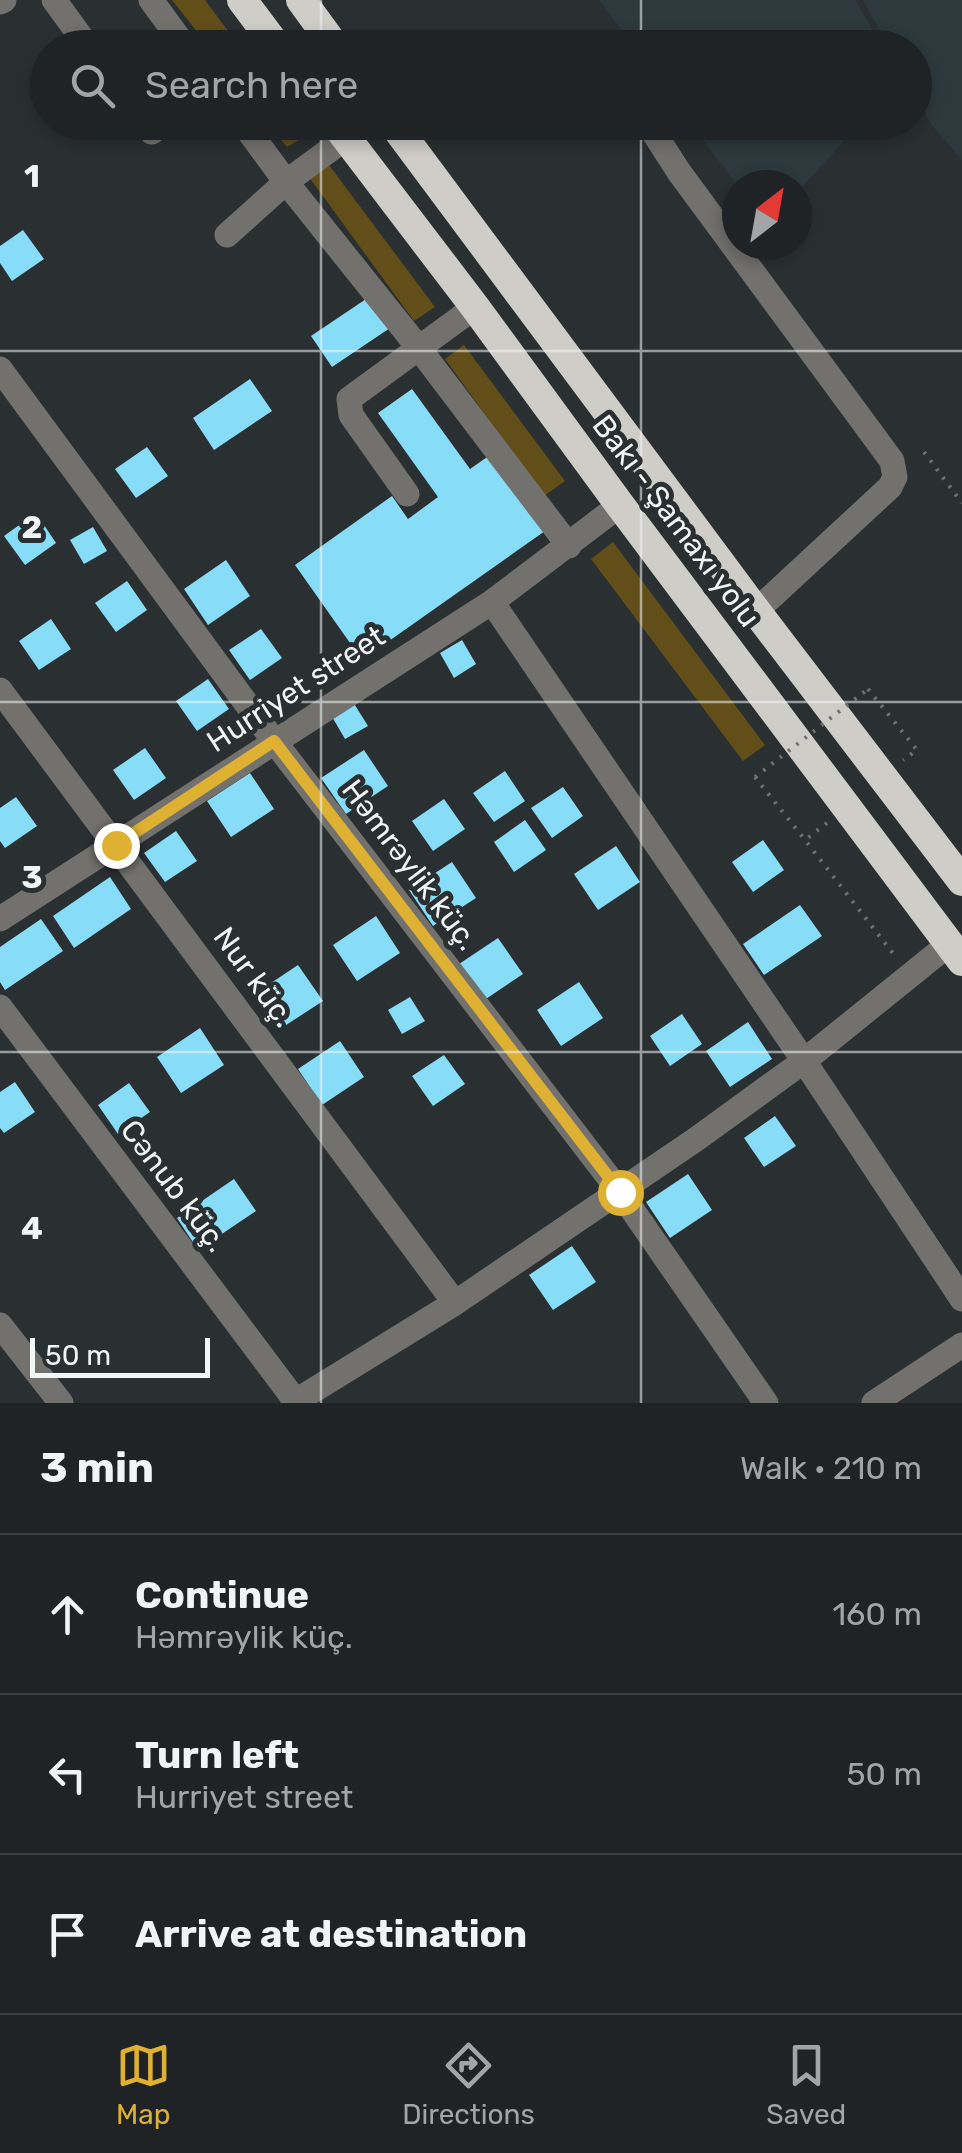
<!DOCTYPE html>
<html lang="en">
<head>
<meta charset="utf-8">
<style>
  body { margin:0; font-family:Rubik,sans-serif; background:#2d2f32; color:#f1f3f6 }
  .compass { position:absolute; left:722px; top:170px; width:90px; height:90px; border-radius:50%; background:#202325; box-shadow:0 5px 15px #0003; rotate:31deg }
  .scale { position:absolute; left:30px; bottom:25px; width:180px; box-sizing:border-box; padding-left:10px; border:5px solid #f2f5f6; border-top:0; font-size:28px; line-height:35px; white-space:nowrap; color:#f2f5f6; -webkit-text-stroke:8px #2a2f31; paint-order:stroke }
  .stop { position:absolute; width:30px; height:30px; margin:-22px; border:8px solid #deb133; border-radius:50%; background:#fff }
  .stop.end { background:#deb133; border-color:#fff; box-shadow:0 2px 10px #0008 }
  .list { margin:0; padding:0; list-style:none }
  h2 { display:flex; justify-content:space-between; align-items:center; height:130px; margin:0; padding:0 40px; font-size:42px }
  h2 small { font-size:32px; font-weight:400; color:#a2a4a7 }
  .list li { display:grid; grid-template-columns:65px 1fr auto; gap:30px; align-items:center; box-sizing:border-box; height:160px; padding:0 40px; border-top:2px solid #3d4042 }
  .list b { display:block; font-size:38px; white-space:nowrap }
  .list p { margin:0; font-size:32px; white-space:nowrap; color:#a2a4a7 }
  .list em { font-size:32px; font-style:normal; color:#a2a4a7 }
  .icon { flex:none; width:55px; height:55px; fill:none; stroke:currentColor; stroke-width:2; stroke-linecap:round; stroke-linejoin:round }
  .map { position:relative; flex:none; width:962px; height:1403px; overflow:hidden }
  .search { position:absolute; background:#202325; box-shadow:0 5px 15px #0003; left:30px; right:30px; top:30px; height:110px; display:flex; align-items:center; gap:25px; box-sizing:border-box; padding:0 35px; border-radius:55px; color:#a2a4a7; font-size:38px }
  .sheet { height:610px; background:#202325 }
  nav { display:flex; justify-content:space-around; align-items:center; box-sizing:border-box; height:140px; border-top:2px solid #3d4042; background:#202325; font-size:28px; color:#a2a4a7 }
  nav a { display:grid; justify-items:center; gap:5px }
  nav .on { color:#deb133 }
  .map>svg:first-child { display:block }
</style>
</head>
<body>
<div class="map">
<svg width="962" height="1403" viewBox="0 0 962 1403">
  <rect width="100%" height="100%" fill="#2a2f31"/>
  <path fill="#2d393d" d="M599 0H855L883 47H634Z
    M863 0H962V160L931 124 915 94 914 48 889 47Z
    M690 123H860L797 193V185H737Z"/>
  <path fill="#624e19" d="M172 0H205L240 47H209Z
    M267 123H295L305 136 287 147Z
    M329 165 435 307 414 321 309 177Z
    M464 345 565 481 544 496 445 359Z
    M613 542 765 745 743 761 591 559Z"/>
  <path fill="#87dcf8" d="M23 230 44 259 12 281 0 263V246Z
    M369 297 390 328 332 367 311 336Z
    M250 379 272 411 214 450 193 418Z
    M412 389 470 469 490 455 545 531 362 660 295 565 392 496 408 519 438 497 378 413Z
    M147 447 168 476 136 498 115 469Z
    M36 513 56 543 25 565 4 536Z
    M93 527 107 551 84 564 70 540Z
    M226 560 250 596 208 625 184 589Z
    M127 581 147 610 116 632 95 603Z
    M51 619 71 649 39 670 19 641Z
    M261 629 282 658 250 680 229 650Z
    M462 640 476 664 454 678 440 653Z
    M208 679 229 709 197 731 176 701Z
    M353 702 368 726 345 739 331 715Z
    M145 748 166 778 134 800 113 770Z
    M364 750 388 786 346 814 321 778Z
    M505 771 525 801 494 822 473 793Z
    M250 773 274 809 231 837 207 801Z
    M563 787 583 816 552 838 531 808Z
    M16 797 37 826 5 848 0 841V808Z
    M444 799 465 829 433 851 412 821Z
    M525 820 546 850 514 872 494 842Z
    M176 831 197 861 165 882 144 853Z
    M763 840 784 870 753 892 732 862Z
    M616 846 640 882 598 910 574 874Z
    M452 862 476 898 433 926 409 890Z
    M110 877 131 909 74 948 53 916Z
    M800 905 822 936 764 975 743 944Z
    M376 916 400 953 357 981 333 945Z
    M41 919 63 951 5 990 0 982V947Z
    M498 938 523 974 480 1003 456 966Z
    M298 965 323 1001 280 1029 256 993Z
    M579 982 603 1018 561 1046 537 1010Z
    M410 997 425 1021 402 1034 388 1010Z
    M682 1014 702 1044 670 1066 650 1036Z
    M748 1022 772 1059 730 1087 706 1051Z
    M200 1028 224 1065 181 1093 157 1057Z
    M340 1041 364 1077 322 1105 298 1069Z
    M444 1055 465 1084 433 1106 412 1076Z
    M15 1082 35 1112 4 1133 0 1128V1092Z
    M129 1083 150 1112 118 1134 98 1105Z
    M775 1116 796 1146 764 1167 744 1138Z
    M688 1174 712 1210 670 1238 646 1202Z
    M234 1179 256 1211 198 1250 177 1218Z
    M572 1246 596 1282 553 1310 529 1275Z"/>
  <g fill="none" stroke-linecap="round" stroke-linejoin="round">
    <path stroke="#6d7173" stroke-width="4" stroke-dasharray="2.5 8" stroke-linecap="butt" d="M924 452 962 503
      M868 689 917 750 903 760
      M755 777 805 840
      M827 823 805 840 895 956"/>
    <path stroke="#72716e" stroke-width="25" d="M54 0 89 48
      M151 0 186 48
      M0 2 4 0
      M722 48 723 47
      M145 122 152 132
      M242 122 286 182 418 347 569 546
      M647 122 679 172 892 461 895 477 890 487 756 611
      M227 235 286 182 346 138
      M0 369 274 741 620 1192 766 1403
      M407 494 351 415 349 399 475 307
      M492 602 804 1061 962 1299
      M0 690 455 1303
      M0 919 492 602 620 505
      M0 1007 297 1403
      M0 1325 61 1403
      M293 1403 455 1303 695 1140 804 1061 949 944
      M874 1403 962 1345"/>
    <path stroke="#cfcdc8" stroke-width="30" d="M242 0 278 48
      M301 0 336 48
      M334 122 475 307 620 505 962 961
      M392 122 756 611 962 881"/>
    <path stroke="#6d7173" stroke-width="4" stroke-dasharray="2.5 8" stroke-linecap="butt" d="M755 777 868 689"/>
  </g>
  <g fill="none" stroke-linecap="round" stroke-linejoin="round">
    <path stroke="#deb133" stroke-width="12" d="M116 845 274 741 620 1192"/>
  </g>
  <path fill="none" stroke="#f2f5f6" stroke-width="2.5" stroke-opacity="0.55" d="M321 0V48M641 0V48M321 122V1403M641 122V1403M0 351H962M0 702H962M0 1052H962"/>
  <g text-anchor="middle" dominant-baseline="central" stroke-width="10" stroke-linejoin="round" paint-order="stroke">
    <g font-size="30" fill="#f2f5f6" stroke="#2a2f31">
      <text transform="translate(676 521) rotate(53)">Bakı - Şamaxı yolu</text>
      <text transform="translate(296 689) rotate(-33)">Hurriyet street</text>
      <text transform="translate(410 865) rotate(53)">Həmrəylik küç.</text>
      <text transform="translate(254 977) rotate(54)">Nur küç.</text>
      <text transform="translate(174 1186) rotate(53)">Cənub küç.</text>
    </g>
  </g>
  <g font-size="32" text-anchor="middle" font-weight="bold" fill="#f2f5f6" stroke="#2a2f31" stroke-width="10" stroke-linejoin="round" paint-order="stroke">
    <text x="32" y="187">1</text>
    <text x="32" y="538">2</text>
    <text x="32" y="888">3</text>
    <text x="32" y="1239">4</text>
  </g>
</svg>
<svg class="compass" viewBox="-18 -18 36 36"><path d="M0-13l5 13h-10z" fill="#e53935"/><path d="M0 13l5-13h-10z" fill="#a2a4a7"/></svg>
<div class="scale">50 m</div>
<div class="stop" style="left:620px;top:1192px"></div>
<div class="stop end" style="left:116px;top:845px"></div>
<div class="search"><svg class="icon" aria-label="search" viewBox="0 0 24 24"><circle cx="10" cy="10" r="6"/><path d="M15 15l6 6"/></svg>Search here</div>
</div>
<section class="sheet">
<h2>3 min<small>Walk · 210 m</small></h2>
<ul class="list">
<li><svg class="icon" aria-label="ahead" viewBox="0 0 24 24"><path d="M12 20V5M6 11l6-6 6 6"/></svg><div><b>Continue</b><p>Həmrəylik küç.</p></div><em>160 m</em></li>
<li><svg class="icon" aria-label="left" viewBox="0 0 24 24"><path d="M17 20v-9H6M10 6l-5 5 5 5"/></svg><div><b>Turn left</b><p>Hurriyet street</p></div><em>50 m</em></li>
<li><svg class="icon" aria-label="arrive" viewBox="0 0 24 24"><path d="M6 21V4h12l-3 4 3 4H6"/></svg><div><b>Arrive at destination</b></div></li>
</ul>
</section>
<nav>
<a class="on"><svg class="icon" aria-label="map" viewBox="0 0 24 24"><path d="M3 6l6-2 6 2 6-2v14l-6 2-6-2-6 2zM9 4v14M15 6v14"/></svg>Map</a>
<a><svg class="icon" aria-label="directions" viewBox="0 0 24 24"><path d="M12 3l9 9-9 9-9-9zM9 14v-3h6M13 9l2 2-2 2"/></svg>Directions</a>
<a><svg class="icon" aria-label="saved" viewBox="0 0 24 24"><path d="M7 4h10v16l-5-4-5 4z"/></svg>Saved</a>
</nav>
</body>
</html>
